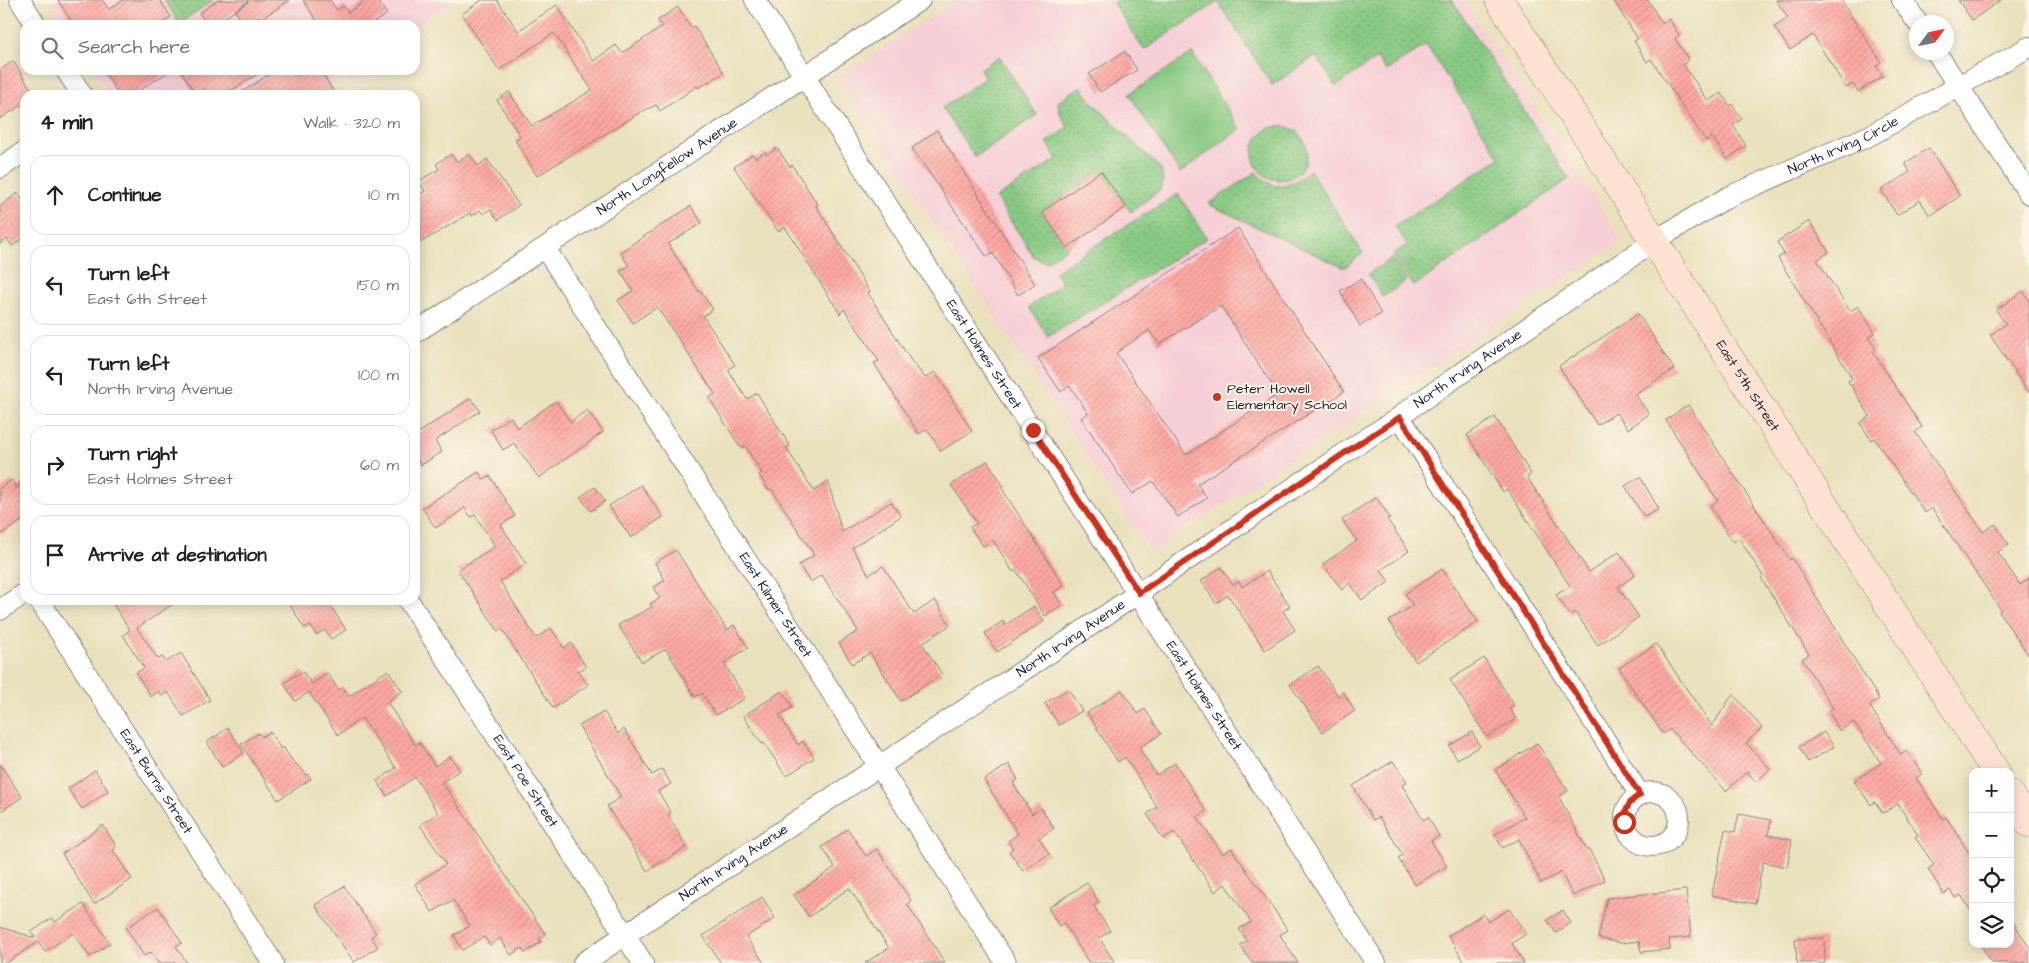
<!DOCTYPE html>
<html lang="en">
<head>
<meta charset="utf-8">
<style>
  body { margin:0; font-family:"Architects Daughter",sans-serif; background:#f2f2f2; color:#202124 }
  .controls { position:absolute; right:15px; bottom:15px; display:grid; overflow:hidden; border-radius:10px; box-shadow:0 2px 12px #0003 }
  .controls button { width:45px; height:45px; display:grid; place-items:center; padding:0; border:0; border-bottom:1px solid #e0e0e0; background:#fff; color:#202124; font:25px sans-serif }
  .compass { position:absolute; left:1909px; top:15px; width:45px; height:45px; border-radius:50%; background:#fff; box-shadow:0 2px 12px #0003; rotate:57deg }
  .stop { position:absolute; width:15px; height:15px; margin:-11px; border:4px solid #c8321e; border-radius:50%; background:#fff }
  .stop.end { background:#c8321e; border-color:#fff; box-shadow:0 1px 5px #0008 }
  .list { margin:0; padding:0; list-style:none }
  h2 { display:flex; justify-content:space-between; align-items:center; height:65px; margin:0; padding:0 20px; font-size:21px }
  h2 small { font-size:16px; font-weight:400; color:#757577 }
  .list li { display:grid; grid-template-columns:32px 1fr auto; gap:15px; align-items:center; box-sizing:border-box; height:80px; margin:0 10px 10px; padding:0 10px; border:1px solid #e0e0e0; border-radius:15px }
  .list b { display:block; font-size:19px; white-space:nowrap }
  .list p { margin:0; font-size:16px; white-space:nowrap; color:#757577 }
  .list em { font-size:16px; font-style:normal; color:#757577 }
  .icon { flex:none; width:28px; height:28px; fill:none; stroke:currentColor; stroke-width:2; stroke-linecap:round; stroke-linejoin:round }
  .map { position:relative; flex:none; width:2029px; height:963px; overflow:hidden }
  .search { position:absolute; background:#fff; box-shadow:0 2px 12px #0003; left:20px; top:20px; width:400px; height:55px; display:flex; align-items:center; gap:12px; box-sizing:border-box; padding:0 18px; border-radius:15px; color:#757577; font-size:19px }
  .panel { position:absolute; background:#fff; box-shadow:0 2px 12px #0003; left:20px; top:90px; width:400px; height:515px; border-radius:15px }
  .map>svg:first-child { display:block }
</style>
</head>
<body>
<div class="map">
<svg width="2029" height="963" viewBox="0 0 2029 963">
  <defs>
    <pattern id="grass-dots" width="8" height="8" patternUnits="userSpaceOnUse" patternTransform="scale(1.25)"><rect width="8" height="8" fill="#88c982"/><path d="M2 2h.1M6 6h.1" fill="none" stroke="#75ac71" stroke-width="1.8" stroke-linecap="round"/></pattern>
    <pattern id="building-hatch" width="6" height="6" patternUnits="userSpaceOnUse" patternTransform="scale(1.25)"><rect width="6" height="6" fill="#fda8a3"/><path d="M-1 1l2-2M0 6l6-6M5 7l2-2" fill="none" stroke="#d9908d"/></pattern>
  </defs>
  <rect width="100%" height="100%" fill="#fcf5e5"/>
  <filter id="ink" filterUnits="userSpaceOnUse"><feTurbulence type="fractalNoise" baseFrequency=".02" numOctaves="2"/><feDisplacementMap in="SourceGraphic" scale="10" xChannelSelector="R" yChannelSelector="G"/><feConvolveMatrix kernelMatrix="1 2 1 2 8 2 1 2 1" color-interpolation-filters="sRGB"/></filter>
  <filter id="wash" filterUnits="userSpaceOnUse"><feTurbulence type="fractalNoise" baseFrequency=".0096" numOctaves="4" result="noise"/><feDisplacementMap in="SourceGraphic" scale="20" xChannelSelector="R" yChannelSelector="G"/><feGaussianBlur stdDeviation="1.12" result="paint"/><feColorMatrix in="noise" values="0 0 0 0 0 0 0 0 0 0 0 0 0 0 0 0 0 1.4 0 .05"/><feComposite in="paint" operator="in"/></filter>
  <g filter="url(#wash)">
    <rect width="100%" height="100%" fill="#eae1bd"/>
    <path fill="#f6cfd7" d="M50 0H455L415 27V25H66Z
      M957 0H1463L1622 241 1150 552 838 78Z
      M94 70H350L312 95H110Z"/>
    <path fill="url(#grass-dots)" stroke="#55765e" d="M164 0H214L179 23Z
      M1116 0H1452L1569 179 1414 286 1393 254 1407 245 1395 226 1500 158 1426 45 1386 71 1377 58 1336 86 1316 56 1272 85 1218 2 1144 50 1113 3Z
      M999 56 1037 115 975 157 942 108 985 78 980 69Z
      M1081 86 1091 101 1161 169 1163 181 1160 190 1131 212 1101 171 1042 212 1067 248 1046 262 1034 257 996 198 1057 159 1047 142 1068 127 1060 114 1058 102Z
      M1253 153a27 27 0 1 1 54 0a27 27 0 1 1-54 0Z
      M1310 170 1363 253 1344 268 1208 204 1256 172C1276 194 1289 188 1310 170Z
      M1178 194 1207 238 1048 337 1029 307 1062 284 1055 272 1113 234Z
      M1392 258 1407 280 1383 297 1368 274Z"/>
    <path fill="#88c982" stroke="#55765e" d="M1192 53 1240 129 1180 173 1129 94Z"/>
    <g id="blocks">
      <path fill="url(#building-hatch)" fill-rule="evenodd" d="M58 0H102L109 9 123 0H160L171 17 159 25H74Z
        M218 0H290L261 19 259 16 245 25 235 11 249 1 214 25H207L199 13Z
        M303 0H330L337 10 344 6 348 13 367 0H377L387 14 370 25H314L318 23Z
        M482 0H497L518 31 557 5 593 61 616 45 622 53 662 27 658 20 678 7 691 28 694 26 724 73 698 88 697 86 660 111 656 105 641 112 537 176 515 140 520 136 497 100 509 92 532 126 592 90 554 33 499 70 462 14Z
        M1613 0H1648L1662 23 1669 19 1679 35 1675 39 1689 60 1683 64 1708 101 1721 93 1730 106 1732 104 1742 119 1733 125 1746 146 1727 159 1712 137 1706 141 1651 59 1647 62 1634 41 1638 39Z
        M1776 0H1841L1881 62 1876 66 1883 76 1858 92 1853 84 1846 88 1813 35 1790 50 1774 27 1788 18Z
        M1958 0H2001L1972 20Z
        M1125 51 1137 70 1100 92 1089 74Z
        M13 61 35 95H25V103L0 119V70Z
        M103 70H171L132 95H119Z
        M180 70H264L224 95H210L205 88 196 94Z
        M276 70H320L336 95H237Z
        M937 130 1035 284 1018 295 993 253 987 257 912 148Z
        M777 148 790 167 792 165 818 205 816 206 870 292 868 293 910 359 925 378 935 372 972 431 941 451 927 429 919 434 874 363 879 361 844 309 840 314 785 227 778 231 734 167 753 154 756 158 765 152 767 155Z
        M1929 148 1960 196 1930 216 1920 200 1897 215 1881 190 1910 172 1905 163Z
        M451 154 457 162 469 154 478 166 487 159 519 205 498 220 490 209 483 214 480 210 472 216 470 213 415 246V197L425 191 419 181 439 169 436 164Z
        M1101 171 1126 207 1067 248 1042 212Z
        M18 193 25 204V237L12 246 7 239 0 244V206Z
        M691 206 702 223 668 244 699 292 700 291 713 309 703 316 735 365 728 370 747 399 757 393 790 446 786 448 814 491 828 481 842 532 891 502 901 516 852 548 869 575 883 566 914 614 935 600 950 625 922 643 942 674 901 701 870 653 852 664 839 643 858 631 822 575 810 582 799 565 814 555 773 491 767 488 759 475 762 473 745 446 741 448 709 398 715 394 657 307 633 323 618 300 633 291 620 271 629 266 620 252Z
        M1809 221 1829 252 1817 260 1850 311 1858 306 1875 333 1868 337 1876 349 1873 352 1922 427 1915 432 1983 532 1995 524 2009 545 1998 552 2020 585 2029 578V656L1999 612 2001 610 1932 508 1925 513 1874 438 1871 440 1860 423 1870 416 1848 381 1852 378 1778 258 1784 254 1777 242Z
        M1238 228 1344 392 1197 484 1207 498 1178 517 1153 481 1132 494 1081 418 1088 413 1070 386 1061 392 1038 358ZM1221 306 1278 394 1186 455 1116 353 1149 330 1159 344Z
        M1361 279 1381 314 1360 326 1340 291Z
        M2023 291 2029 300V393L1990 335 2006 324 1996 310Z
        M1638 314 1674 369 1635 394 1649 414 1628 429 1616 413 1597 425 1559 366Z
        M471 398 480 411 435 441 442 452 421 465 415 456V435Z
        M556 401 570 422 587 410 603 432 539 478 514 443 503 450 491 430 511 417 517 428Z
        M1688 405 1790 560 1792 558 1879 699 1869 705 1901 755 1907 751 1922 774 1916 778 1943 819 1946 817 1973 859V914L1961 895 1955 898 1950 890 1944 894 1928 869 1934 865 1915 837 1918 835 1898 804 1883 813 1875 802 1871 805 1854 781 1881 763 1854 722 1840 731 1829 712 1833 708 1802 659 1809 654 1761 578 1763 576 1739 538 1733 542 1710 506 1718 501 1666 420Z
        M1495 417 1531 474 1527 477 1589 572 1619 552 1635 575 1618 587 1639 617 1598 645 1575 612 1570 615 1556 595 1570 586 1507 489 1503 492 1467 435Z
        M987 461 1004 486 1001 487 1064 586 1054 592 1062 605 1045 616 1016 570 1013 572 993 540 983 546 970 527 977 523 951 485Z
        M479 472 483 479 490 476 515 516 501 525 526 564 500 581 536 638 551 628 564 648 571 643 586 667 578 671 588 685 553 708 502 629 498 631 458 570 495 546 475 515 471 517 465 508 436 528 422 508Z
        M1640 477 1659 509 1644 517 1625 486Z
        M12 480 16 488 25 482V519L0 535V488Z
        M641 485 663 517 631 538 609 506Z
        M595 487 605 501 591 511 580 497Z
        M1376 497 1390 518 1387 519 1409 551 1381 570 1389 582 1362 600 1350 583 1342 590 1323 564 1357 541 1342 520Z
        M676 550 727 630 734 625 748 648 724 663 745 698 716 715 702 693 695 697 666 649 642 662 618 625 652 607 650 604 660 598 653 588 665 580 655 563Z
        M1221 567 1233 585 1239 581 1242 587 1267 571 1290 606 1283 611 1295 630 1265 650 1228 595 1216 603 1201 581Z
        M1442 569 1478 622 1416 662 1389 621 1413 605 1405 594Z
        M110 600H179L137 628 158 659 163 657 166 662 181 653 210 700 183 716 168 692 162 696 159 691 151 697 136 673 144 668 123 635 130 630Z
        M287 600H327L346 630 331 639 325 630 316 635 311 626 304 628Z
        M1034 606 1044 621 997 652 985 633 1003 621 1005 625Z
        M1656 644 1712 726 1733 694 1762 728 1746 743 1770 769 1756 782 1747 771 1726 791 1670 729 1663 734 1619 668Z
        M1484 658 1514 705 1509 708 1516 719 1487 737 1450 680Z
        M1318 666 1338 696 1343 692 1355 711 1323 732 1290 685Z
        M388 670 402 691 387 702 415 745 419 742 435 766 450 756 460 770 442 782 546 935 539 939 541 942 525 953 522 948 511 955 500 938 490 945 484 937 462 950 454 935 470 926 453 900 432 912 415 884 446 864 420 825 438 813 415 777 387 796 377 781 396 768 362 718 338 735 309 692 295 701 284 683 302 671 312 684 327 673 339 690 343 687 349 696Z
        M1068 689 1082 711 1059 725 1045 703Z
        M1122 690 1138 714 1145 709 1161 734 1139 748 1156 775 1175 763 1206 811 1197 817 1223 854 1231 848 1273 908 1288 930 1280 935 1298 963H1252L1240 945 1247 941 1239 929 1251 922 1225 884 1215 892 1174 832 1163 839 1147 814 1157 807 1125 757 1118 762 1087 713Z
        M782 691 793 707 779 715 798 745 803 741 814 758 786 776 764 743 762 744 743 716Z
        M604 712 618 734 624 729 652 775 662 769 671 784 658 791 671 813 668 815 687 847 647 871 607 806 621 797 579 726Z
        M228 728 244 753 222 767 207 742Z
        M270 732 281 749 283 747 292 760 311 779 278 800 241 744 259 733 262 737Z
        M1472 732 1480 746 1457 759 1449 746Z
        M1824 732 1834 747 1808 762 1799 747Z
        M1537 743 1568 791 1559 797 1587 850 1589 849 1605 880 1573 896 1561 872 1541 883 1519 839 1503 848 1494 835 1525 817 1495 770Z
        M1393 761 1407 782 1402 785 1423 820 1428 817 1439 836 1431 841 1447 866 1415 885 1398 858 1403 855 1379 817 1373 820 1353 786Z
        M0 764 22 797 0 812Z
        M1009 764 1018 780 1013 783 1032 814 1041 808 1054 828 1039 838 1049 854 1023 871 1009 851 1013 848 1008 841 1018 834 984 780Z
        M95 770 108 791 82 809 68 789Z
        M1739 814 1771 820 1768 835 1792 840 1787 867 1763 862 1755 904 1712 895 1725 830 1735 832Z
        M103 825 116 846 113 851 132 879 94 904 62 854Z
        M848 829 866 856 877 849 911 901 907 904 945 963H865L889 948 849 888 809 917 794 895 835 867 822 847Z
        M1087 883 1099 902 1094 906 1110 931 1099 938 1115 963H1089L1064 923 1059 926 1048 908Z
        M344 886 376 933 371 937 378 947 354 962 315 905Z
        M1686 890 1691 937 1669 939 1670 949 1641 952 1639 941 1620 943 1598 938 1607 898Z
        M762 897 775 918 746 937 764 963H721L703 936Z
        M83 904 110 943 90 957 73 933 45 952 38 942 6 963H0V927L35 938 31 932 52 918 55 922Z
        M158 907 182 943 176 946 187 963H158L151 952 144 956 126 928Z
        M1509 909 1526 934 1512 943 1524 963H1465L1448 936 1483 914 1488 922Z
        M1563 910 1571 923 1556 933 1547 920Z
        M2010 917 2029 947V963H1992L1980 944H2010Z
        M1824 938 1825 963H1797L1795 939Z"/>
    </g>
  </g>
  <g filter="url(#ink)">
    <use href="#blocks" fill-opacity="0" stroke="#86827c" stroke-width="1"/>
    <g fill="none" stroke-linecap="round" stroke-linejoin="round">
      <g stroke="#86827c" stroke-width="22">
        <g id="street">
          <path d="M20 0 36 25"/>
          <path id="s1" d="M755 0 1376 963"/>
          <path d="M1902 0 1917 22"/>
          <path d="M1936 52 2029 194"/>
          <path d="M66 70 82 95"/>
          <path d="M0 168 25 151"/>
          <path id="s2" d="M545 248 1006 963"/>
          <path id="s3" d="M415 333 920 0"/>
          <path d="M1400 417 1640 795"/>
          <path id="s4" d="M39 600 273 963"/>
          <path id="s5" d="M408 600 643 963"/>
          <path d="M0 610 25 593"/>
          <circle cx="1652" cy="819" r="27"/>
          <path id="s6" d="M583 963 1069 640 1355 446 1400 417 1405 412 1654 241 1728 197 1869 136 2029 47"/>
        </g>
      </g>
      <g stroke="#86827c" stroke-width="29">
        <g id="secondary">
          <path id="s7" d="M1499 0 1996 772"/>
          <path d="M2010 794 2029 823"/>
        </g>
      </g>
      <use href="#street" stroke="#fff" stroke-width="20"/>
      <use href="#secondary" stroke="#fee3d2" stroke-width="28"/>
    </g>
  </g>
  <g fill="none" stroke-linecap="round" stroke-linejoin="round" filter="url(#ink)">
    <path stroke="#c8321e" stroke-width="6" d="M1033 430 1139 593 1355 446 1400 417 1640 795C1629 801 1625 809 1624 822"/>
  </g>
  <circle fill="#c8321e" stroke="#fcf5e5" stroke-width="2" cx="1217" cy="397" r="5"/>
  <g text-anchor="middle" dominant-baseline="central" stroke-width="4" stroke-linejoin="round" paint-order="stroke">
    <g font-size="14" fill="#22223b" stroke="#fcf5e5">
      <text stroke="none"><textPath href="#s6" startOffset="1504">North Irving Circle</textPath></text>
      <text stroke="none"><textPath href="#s3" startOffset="302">North Longfellow Avenue</textPath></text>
      <text stroke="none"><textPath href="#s1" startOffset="422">East Holmes Street</textPath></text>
      <text stroke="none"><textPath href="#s6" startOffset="1066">North Irving Avenue</textPath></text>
      <text stroke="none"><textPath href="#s7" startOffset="459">East 5th Street</textPath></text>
      <text stroke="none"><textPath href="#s2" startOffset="425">East Kilmer Street</textPath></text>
      <text stroke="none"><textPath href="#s6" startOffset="586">North Irving Avenue</textPath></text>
      <text stroke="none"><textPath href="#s1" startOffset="828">East Holmes Street</textPath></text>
      <text stroke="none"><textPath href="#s4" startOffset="216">East Burns Street</textPath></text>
      <text stroke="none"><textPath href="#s5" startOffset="216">East Poe Street</textPath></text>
      <text stroke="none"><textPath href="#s6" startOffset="181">North Irving Avenue</textPath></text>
    </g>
    <g font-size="14" fill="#22223b" stroke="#fcf5e5" text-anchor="start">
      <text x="1227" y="389">Peter Howell<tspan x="1227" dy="16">Elementary School</tspan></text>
    </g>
  </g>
</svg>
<div class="controls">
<button>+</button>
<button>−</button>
<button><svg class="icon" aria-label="locate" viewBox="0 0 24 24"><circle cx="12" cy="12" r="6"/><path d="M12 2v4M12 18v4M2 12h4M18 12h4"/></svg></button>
<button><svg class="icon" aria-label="layers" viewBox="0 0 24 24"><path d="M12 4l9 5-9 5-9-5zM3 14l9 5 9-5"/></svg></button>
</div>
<svg class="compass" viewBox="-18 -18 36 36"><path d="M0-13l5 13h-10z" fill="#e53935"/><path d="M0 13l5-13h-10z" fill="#757577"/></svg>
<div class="stop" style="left:1624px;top:822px"></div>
<div class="stop end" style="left:1033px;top:430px"></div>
<div class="search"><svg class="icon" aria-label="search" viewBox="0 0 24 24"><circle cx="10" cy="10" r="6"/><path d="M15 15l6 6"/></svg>Search here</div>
<section class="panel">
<h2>4 min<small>Walk · 320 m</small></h2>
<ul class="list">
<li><svg class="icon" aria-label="ahead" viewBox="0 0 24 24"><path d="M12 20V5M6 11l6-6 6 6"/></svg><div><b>Continue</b></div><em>10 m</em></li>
<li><svg class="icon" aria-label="left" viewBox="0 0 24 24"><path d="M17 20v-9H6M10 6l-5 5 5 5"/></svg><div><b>Turn left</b><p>East 6th Street</p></div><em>150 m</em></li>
<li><svg class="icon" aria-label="left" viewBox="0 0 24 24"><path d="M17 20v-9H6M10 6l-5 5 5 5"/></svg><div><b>Turn left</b><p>North Irving Avenue</p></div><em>100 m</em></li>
<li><svg class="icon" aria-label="right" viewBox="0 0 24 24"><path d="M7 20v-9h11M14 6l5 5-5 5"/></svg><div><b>Turn right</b><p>East Holmes Street</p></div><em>60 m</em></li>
<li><svg class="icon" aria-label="arrive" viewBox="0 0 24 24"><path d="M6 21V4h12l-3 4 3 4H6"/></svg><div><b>Arrive at destination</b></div></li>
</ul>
</section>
</div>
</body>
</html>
